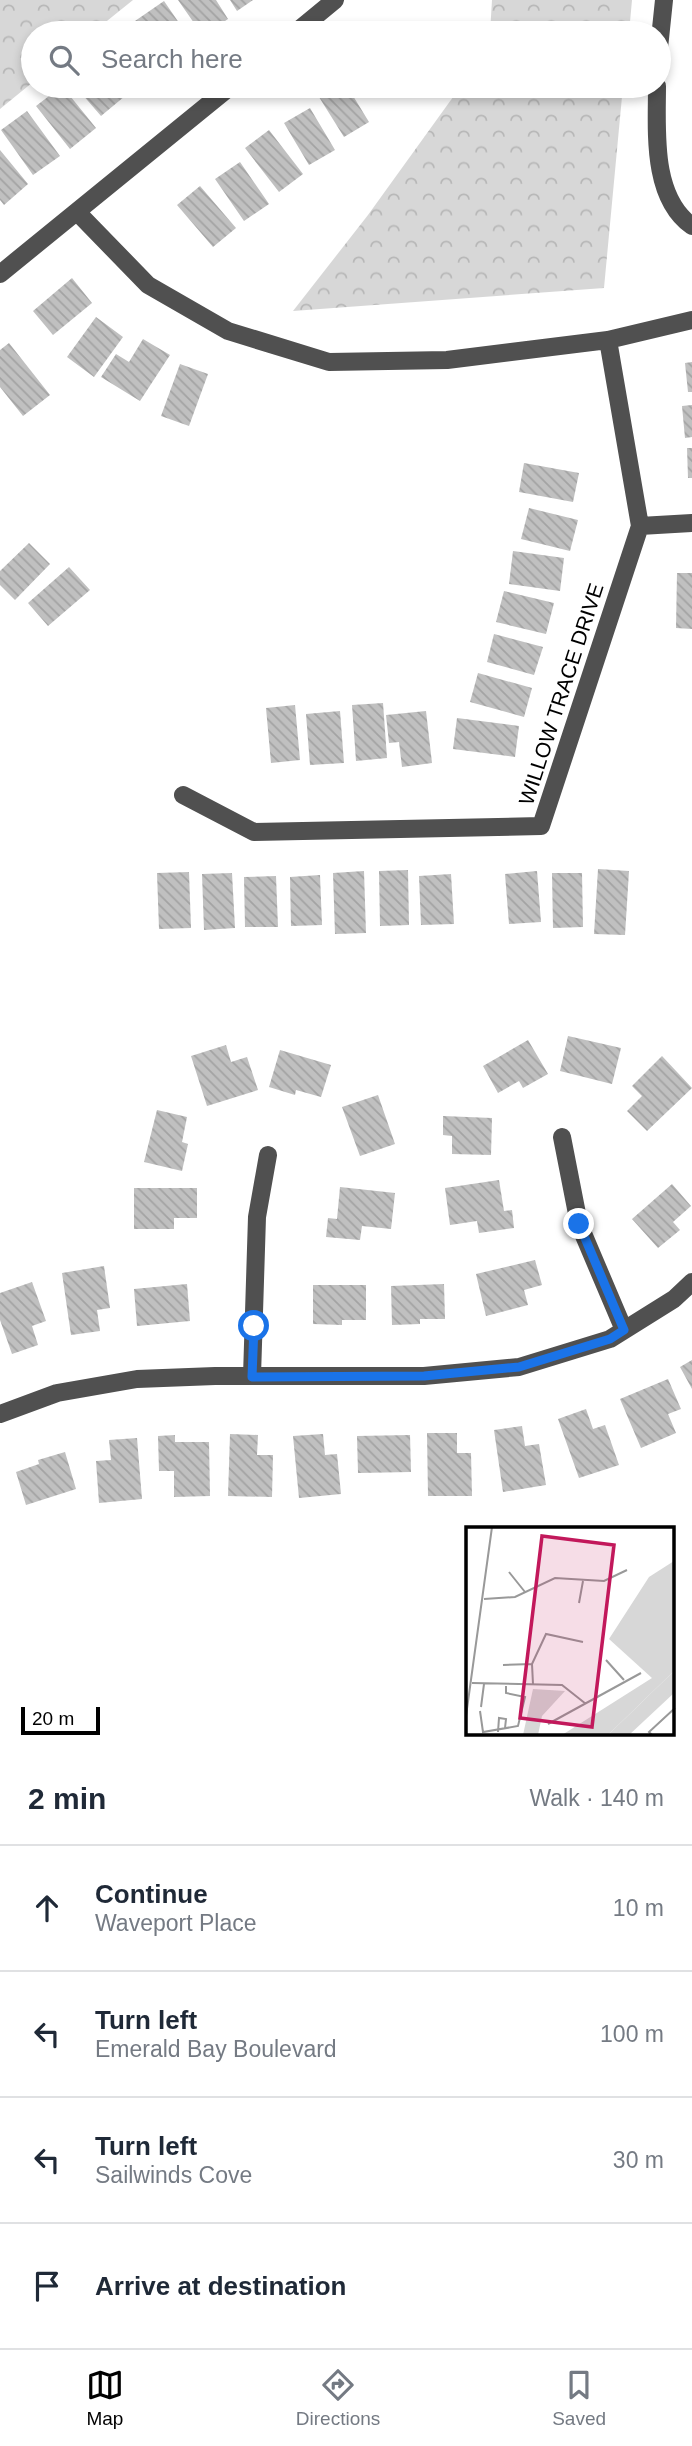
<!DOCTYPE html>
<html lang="en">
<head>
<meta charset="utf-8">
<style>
  body { margin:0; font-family:Arial,sans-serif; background:#f6f6f7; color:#1f2937 }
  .scale { position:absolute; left:21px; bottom:18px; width:79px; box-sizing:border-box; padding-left:7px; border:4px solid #000; border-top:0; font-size:19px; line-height:24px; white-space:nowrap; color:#000; -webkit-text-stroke:5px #fff; paint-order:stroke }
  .stop { position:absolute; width:21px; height:21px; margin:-16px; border:5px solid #1a73e8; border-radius:50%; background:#fff }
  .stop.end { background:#1a73e8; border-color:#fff; box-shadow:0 2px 7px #0008 }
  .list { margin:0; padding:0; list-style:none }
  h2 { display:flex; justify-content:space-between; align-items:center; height:91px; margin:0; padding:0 28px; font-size:30px }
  h2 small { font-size:23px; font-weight:400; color:#747a83 }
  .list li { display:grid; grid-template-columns:46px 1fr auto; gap:21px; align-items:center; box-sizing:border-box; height:126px; padding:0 28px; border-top:2px solid #e0e1e3 }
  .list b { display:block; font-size:26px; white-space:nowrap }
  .list p { margin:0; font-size:23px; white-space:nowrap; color:#747a83 }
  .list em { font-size:23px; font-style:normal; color:#747a83 }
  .icon { flex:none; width:38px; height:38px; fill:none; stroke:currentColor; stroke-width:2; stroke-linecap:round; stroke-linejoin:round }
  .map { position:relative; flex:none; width:692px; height:1753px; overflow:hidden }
  .search { position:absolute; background:#fff; box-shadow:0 4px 10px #0003; left:21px; right:21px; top:21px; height:77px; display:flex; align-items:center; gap:18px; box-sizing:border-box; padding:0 24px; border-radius:38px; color:#747a83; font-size:26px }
  .sheet { height:595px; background:#fff }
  nav { display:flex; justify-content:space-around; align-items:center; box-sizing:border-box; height:98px; border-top:2px solid #e0e1e3; background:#fff; font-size:19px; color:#747a83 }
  nav a { display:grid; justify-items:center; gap:4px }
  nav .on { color:#000 }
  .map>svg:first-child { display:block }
</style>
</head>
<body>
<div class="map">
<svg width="692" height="1753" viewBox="0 0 692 1753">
  <defs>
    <pattern id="forest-crowns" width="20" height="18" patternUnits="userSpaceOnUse" patternTransform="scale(1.75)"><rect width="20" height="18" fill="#d7d7d7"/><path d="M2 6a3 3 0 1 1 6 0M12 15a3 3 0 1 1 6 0" fill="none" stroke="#b7b7b7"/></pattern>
    <pattern id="building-back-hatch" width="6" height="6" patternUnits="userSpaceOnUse" patternTransform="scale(1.75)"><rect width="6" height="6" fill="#c0c0c0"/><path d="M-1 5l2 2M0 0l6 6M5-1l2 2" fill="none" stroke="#a3a3a3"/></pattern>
  </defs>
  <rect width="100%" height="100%" fill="#fff"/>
  <path fill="url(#forest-crowns)" d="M0 0H133L92 33H33V82L0 109Z
    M492 0H632L629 33H490Z
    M461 86H623L604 288 293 311 368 215Z"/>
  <path fill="url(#building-back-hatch)" d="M178 0H216L228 19 207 33H201Z
    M230 0H253L237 11Z
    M164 1 186 33H143L135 21Z
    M62 86 96 128 70 149 36 106Z
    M75 86H116L125 96 101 116Z
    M319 86H347L369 122 344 137 314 89Z
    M310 108 335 150 309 165 284 123Z
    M27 111 60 156 33 175 1 130Z
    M269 130 303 174 279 192 245 148Z
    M0 150 28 184 4 205 0 200Z
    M240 162 269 204 244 221 215 179Z
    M200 186 236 228 213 247 177 205Z
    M72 278 92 303 53 335 33 311Z
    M96 317 123 337 94 377 67 357Z
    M143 339 170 355 140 401 101 377 116 354 129 362Z
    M9 343 50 395 23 416 0 387V350Z
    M692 362V392H688L685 363Z
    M180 364 208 374 189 426 161 416Z
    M692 405V437L685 438 682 406Z
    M687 448H692V478H688Z
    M524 463 579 473 573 502 519 492Z
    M529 508 578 520 570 551 521 539Z
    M29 543 50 564 15 600 0 585V571Z
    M513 551 564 558 560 591 509 584Z
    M69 567 90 590 48 626 28 603Z
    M677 573H692V629L676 628Z
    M504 591 554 603 546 634 496 622Z
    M494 634 543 647 534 675 487 662Z
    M478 673 532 688 524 717 470 702Z
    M383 703 387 758 356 761 352 705Z
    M295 705 300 760 271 763 266 708Z
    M340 711 344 763 310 765 306 714Z
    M426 711 432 763 402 767 399 742 389 743 386 715Z
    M457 718 519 726 515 757 453 749Z
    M598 869 629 871 625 935 594 934Z
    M408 870 409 925 380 926 379 871Z
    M364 871 366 933 335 934 333 873Z
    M537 871 541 922 509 924 505 874Z
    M189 872 191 928 159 929 157 873Z
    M232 873 235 928 204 930 202 874Z
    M552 873H582L583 927 553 928Z
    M451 874 454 924 421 925 419 876Z
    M320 875 322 925 291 926 290 877Z
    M276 876 278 927H245L244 877Z
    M568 1036 621 1048 612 1084 560 1071Z
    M528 1040 548 1074 523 1088 519 1081 498 1093 483 1066Z
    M226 1045 231 1062 247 1057 258 1090 207 1106 191 1056Z
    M280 1050 331 1065 321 1097 296 1090 295 1095 269 1087Z
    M662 1056 692 1088 647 1131 627 1111 642 1096 632 1086Z
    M378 1095 395 1144 360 1156 342 1107Z
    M157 1110 187 1117 182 1142 188 1144 182 1171 144 1162Z
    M443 1116 492 1118 491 1155 452 1154V1136L443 1135Z
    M499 1180 504 1211 512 1210 514 1228 479 1233 477 1221 450 1225 445 1188Z
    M672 1184 691 1206 673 1222 680 1230 658 1248 632 1219Z
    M340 1187 395 1193 391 1229 362 1226 360 1240 326 1237 328 1218 337 1219Z
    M134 1188H197V1218H174V1229H134Z
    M535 1260 542 1285 524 1290 528 1305 486 1316 476 1274Z
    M104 1266 110 1308 97 1310 100 1331 71 1335 62 1273Z
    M32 1282 46 1321 32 1326 38 1345 12 1354 0 1320V1293Z
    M187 1284 190 1321 137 1326 134 1289Z
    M444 1284 445 1319H420V1324L392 1325 391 1286Z
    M313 1285H366V1320H342V1325L313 1324Z
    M692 1360V1389L680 1367Z
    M668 1379 681 1409 668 1414 676 1433 641 1448 620 1399Z
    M586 1409 593 1429 605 1425 619 1465 579 1478 558 1419Z
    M522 1426 525 1446 539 1444 546 1485 503 1492 494 1430Z
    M427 1433H457V1453H471L472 1496H428Z
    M230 1434 258 1435 257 1455H273L272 1497 228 1496Z
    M323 1434 325 1455 337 1454 341 1494 299 1498 293 1436Z
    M175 1435V1442H209L210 1496 174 1497V1471H159L158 1436Z
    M410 1435 411 1472 358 1473 357 1436Z
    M137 1438 142 1499 99 1503 96 1461 111 1460 109 1440Z
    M65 1452 76 1489 26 1505 16 1472 39 1464 38 1460Z"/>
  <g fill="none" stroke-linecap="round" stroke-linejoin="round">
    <path stroke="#505050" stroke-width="18" d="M295 33 335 0
      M659 48 664 0
      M657 86C657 130 651 197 692 226
      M78 213 148 285 228 331 329 362 447 360 608 340 692 320
      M0 274 231 86
      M640 526 692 523
      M183 795 254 832 541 826 640 526 608 340
      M562 1137 579 1224 624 1330
      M252 1376 257 1217 268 1155
      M0 1414 57 1393 137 1379 215 1376H424L519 1367 610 1339 674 1299 692 1282"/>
  </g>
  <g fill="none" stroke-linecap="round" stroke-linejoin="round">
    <path stroke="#1a73e8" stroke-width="9" d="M254 1326 252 1377 424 1376 519 1367 610 1339 624 1330 579 1224"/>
  </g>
  <g text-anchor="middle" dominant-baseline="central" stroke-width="7" stroke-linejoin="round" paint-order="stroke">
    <g font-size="21" fill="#000" stroke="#fff">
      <text transform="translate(561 694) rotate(-72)">WILLOW TRACE DRIVE</text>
    </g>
  </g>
  <g transform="translate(466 1527)">
    <rect width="208" height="208" fill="#fff"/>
    <path d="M208 144V166L163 208H142Z" fill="#d7d7d7"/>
    <path d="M208 34V144L142 208H96L186 151 143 112 183 50ZM67 162 99 164 76 189 72 208H57Z" fill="#d7d7d7"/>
    <path fill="none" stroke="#999" stroke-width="2" d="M43 45 59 65M18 72 49 70 89 51 138 54 161 43M113 76 117 54M140 133 158 153M37 138 66 137M6 156 96 158 120 177M67 157 66 137 80 107 117 115M15 180 18 157M14 184 17 205 52 199 59 170 40 166V159M0 189 26 0M82 197 175 146M32 205 33 191 40 192 39 201M186 208 183 205 209 181"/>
    <path fill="#c2185b" fill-opacity="0.15" stroke="#c2185b" stroke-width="3.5" d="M76 9 148 18 126 200 54 191Z"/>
    <rect width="208" height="208" fill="none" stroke="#000" stroke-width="3.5"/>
  </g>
</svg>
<div class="scale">20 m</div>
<div class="stop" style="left:254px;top:1326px"></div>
<div class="stop end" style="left:579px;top:1224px"></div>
<div class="search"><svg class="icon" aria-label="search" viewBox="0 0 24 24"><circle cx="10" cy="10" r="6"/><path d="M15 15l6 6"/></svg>Search here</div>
</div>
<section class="sheet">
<h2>2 min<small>Walk · 140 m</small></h2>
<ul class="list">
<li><svg class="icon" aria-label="ahead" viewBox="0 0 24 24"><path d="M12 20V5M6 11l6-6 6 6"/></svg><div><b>Continue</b><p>Waveport Place</p></div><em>10 m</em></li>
<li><svg class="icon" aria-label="left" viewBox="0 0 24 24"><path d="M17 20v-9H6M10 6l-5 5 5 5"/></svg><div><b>Turn left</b><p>Emerald Bay Boulevard</p></div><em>100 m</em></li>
<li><svg class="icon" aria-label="left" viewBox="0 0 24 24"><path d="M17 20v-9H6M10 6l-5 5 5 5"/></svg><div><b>Turn left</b><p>Sailwinds Cove</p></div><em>30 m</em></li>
<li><svg class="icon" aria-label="arrive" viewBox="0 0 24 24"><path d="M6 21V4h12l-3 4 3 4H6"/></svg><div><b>Arrive at destination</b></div></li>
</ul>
</section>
<nav>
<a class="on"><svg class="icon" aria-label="map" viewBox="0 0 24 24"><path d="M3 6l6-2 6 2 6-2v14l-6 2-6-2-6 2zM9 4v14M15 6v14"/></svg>Map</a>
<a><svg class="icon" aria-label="directions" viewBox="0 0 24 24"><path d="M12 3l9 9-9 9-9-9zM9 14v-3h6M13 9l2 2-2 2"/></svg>Directions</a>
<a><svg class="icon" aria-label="saved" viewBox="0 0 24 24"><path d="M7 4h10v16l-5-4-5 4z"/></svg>Saved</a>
</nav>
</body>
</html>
